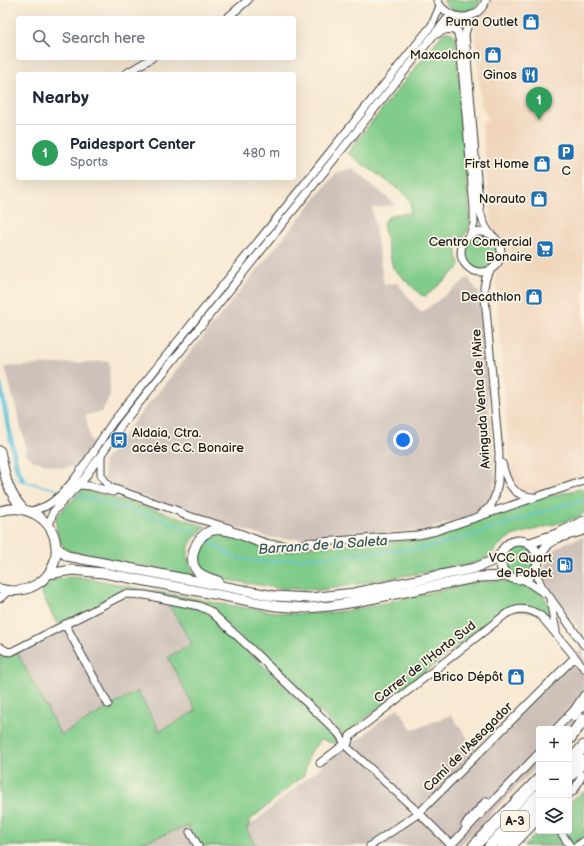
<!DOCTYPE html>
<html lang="en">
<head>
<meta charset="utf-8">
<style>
  body { margin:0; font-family:"Balsamiq Sans",sans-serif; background:#f2f2f3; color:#1f2937 }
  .controls { position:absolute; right:12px; bottom:12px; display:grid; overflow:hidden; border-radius:4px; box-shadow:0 4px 16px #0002 }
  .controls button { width:36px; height:36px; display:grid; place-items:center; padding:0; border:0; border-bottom:1px solid #e0e1e3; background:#fff; color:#1f2937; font:20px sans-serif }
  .you { position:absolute; left:403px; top:440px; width:14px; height:14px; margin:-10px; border:3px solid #fff; border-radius:50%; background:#1a73e8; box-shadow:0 0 0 6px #1a73e833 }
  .badge { display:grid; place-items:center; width:26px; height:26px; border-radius:50%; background:#111827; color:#fff; font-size:13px; font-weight:700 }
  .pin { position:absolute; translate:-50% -33px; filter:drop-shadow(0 1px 2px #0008) }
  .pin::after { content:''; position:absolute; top:21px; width:14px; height:12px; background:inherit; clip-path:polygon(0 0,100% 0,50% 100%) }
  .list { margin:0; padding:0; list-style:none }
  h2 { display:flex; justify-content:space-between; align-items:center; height:52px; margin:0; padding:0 16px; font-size:17px }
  h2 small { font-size:13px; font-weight:400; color:#747a83 }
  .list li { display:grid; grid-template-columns:26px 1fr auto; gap:12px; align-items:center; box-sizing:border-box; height:56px; padding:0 16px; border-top:1px solid #e0e1e3 }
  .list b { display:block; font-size:15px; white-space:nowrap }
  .list p { margin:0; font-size:13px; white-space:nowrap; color:#747a83 }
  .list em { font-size:13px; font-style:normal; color:#747a83 }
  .icon { flex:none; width:22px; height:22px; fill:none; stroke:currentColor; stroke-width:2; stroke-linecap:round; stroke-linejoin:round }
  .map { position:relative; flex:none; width:584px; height:846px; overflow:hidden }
  .search { position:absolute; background:#fff; box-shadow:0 4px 16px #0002; left:16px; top:16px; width:280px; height:44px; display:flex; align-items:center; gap:10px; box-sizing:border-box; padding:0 14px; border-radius:4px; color:#747a83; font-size:15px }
  .panel { position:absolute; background:#fff; box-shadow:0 4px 16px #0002; left:16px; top:72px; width:280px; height:108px; border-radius:4px }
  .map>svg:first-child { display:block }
</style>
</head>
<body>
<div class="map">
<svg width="584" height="846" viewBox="0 0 584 846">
  <rect width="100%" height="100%" fill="#fcf5e5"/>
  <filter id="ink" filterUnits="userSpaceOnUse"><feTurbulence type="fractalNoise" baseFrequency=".025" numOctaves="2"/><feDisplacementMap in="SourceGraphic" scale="8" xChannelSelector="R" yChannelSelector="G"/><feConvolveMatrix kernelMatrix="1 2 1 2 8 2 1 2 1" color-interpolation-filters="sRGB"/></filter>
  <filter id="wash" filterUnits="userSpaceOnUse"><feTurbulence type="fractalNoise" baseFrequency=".012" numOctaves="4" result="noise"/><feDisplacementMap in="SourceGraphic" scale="16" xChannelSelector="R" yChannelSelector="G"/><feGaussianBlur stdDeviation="0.9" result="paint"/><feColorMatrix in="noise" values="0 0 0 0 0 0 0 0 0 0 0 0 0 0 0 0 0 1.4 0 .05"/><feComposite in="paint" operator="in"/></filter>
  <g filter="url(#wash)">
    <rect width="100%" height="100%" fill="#f8ead4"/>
    <path fill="#f0d5bc" d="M491 0H584V475L536 492 522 491 510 479V467L495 272 506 257 505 241 492 230 482 124 487 120 486 113 481 106 474 19 483 16 490 6Z"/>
    <path fill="#cec1b9" d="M352 168 396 205 372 208 384 285 397 283 421 313 468 278 479 293 495 477 491 500 480 512 428 530 330 538 287 539 266 537 111 486 104 477 103 462 133 423 336 173Z
      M109 361 110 396 101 412 86 415 90 440 94 442 79 466 62 468 32 460 24 451 27 450 5 367Z
      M584 537V637L542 577 547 558 557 548 567 542Z
      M132 597 168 603 192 644 168 657 196 712 160 731 137 692 61 735 17 652 124 598Z
      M584 647V711L568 729H539V764L460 846H256L246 829 340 751 353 743 398 708 412 730 451 715 475 748Z
      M188 826 200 846H133Z"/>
    <path fill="#81cc8a" stroke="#4e7453" d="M443 0H481C473 15 451 16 443 0Z
      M444 32C451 32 453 32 456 39L470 221C469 240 448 240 461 266L426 296 421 295 393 268 383 225C387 212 400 214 411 213L410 201 401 191 347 153Z
      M464 252a17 17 0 1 1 34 0a17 17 0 1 1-34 0Z
      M584 488V513L580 517 512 536C497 543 493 556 478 563L322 590 278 588 215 578C209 576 202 573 199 567 193 559 199 540 208 535 210 534 214 533 217 533L309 547 404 541 430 537 483 519 530 501Z
      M83 489 176 516 207 527C185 541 183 556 196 577L71 552C69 551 67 550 65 549 59 543 55 525 56 517Z
      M503 560a16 16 0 1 1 32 0a16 16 0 1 1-32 0Z
      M70 577 85 578 222 604 290 614 328 613 358 609 482 581C500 580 538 581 546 600 550 607 549 618 550 625L540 613 505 609 344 735 206 605 134 591 57 624 40 590 53 580Z
      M168 603 201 609 208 613 332 731 337 742 331 743 321 739 309 754 304 775 249 821V826L246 829 256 846H200L188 826 133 846H0V651L5 658 17 652 61 735 137 691 160 731 196 711 168 657 192 644Z
      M584 792V846H524L539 831H569V802Z"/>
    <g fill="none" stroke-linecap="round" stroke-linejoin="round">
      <path stroke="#5ec3dc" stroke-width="1.5" d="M9 477 62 491
        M73 494 164 520 192 531 198 535
        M205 539 236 558 262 562 424 548 464 538 547 510 584 500"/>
      <path stroke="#5ec3dc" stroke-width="5" d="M0 385 17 469 23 480"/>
    </g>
  </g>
  <g filter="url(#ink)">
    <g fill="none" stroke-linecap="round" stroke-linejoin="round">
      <g stroke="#3d3b38" stroke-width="9">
        <path id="minor" d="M437 0C447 21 477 24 486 0
          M450 15 456 26 460 43 474 209V224L470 235
          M471 15 465 34 479 203C480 215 483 224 490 234
          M227 18 248 0
          M437 34C445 29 450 28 458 32
          M125 74 152 58
          M461 252a20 20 0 1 1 40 0a20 20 0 1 1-40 0Z
          M101 456V475L109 487 178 511 182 514 229 528
          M502 463C506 480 512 497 533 497
          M79 485 90 486 113 492
          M31 511C36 510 41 508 46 506 72 492 96 446 113 422L432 25 440 6
          M482 513 491 506 495 496 498 482 499 453 484 287 486 278 490 271
          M49 526 53 512 84 479 123 423 432 37 447 19 452 16
          M561 531 584 520
          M307 543 418 535 436 531 584 481
          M537 568 538 578 541 585 584 645
          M523 579 544 593
          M0 598 8 591
          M550 600 556 631
          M65 624 108 704
          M0 647 6 651 11 652 125 594 145 595 199 606 210 611 248 646 339 734 344 742
          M574 717 584 705
          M556 729 574 710 584 695
          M348 743 350 736 506 614C519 607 529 608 541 616L584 668
          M348 748 419 813 451 845
          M320 763 342 746
          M569 794 575 789 582 775
          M465 825 486 801
          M560 831 570 846
          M190 832 198 846
          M370 846 419 813 575 657
          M450 846 539 753
          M513 846 539 819
          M577 846 584 841"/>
      </g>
      <g stroke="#3d3b38" stroke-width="11">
        <path id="major" d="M0 451C5 475 6 489 22 508
          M0 511C25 503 54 518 56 547 58 578 28 597 0 589
          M500 560a19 19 0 1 1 38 0a19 19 0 1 1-38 0Z
          M530 543 566 531
          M56 547 67 556 274 596 310 598 354 593 475 568 492 561 501 554
          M539 557 548 544 561 535
          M48 574 72 570 104 573 276 606 307 608 330 606 355 602 479 577 508 576
          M218 581C211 579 204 577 198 572 186 560 196 537 210 531 227 525 252 541 269 545 283 548 299 546 312 543"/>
      </g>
      <g stroke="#3d3b38" stroke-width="13">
        <path id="highway" d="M560 536 584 529
          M569 739 584 719
          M569 763 584 746
          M569 777 584 761
          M474 846 539 779
          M490 846 539 795
          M503 846 539 808"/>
      </g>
      <use href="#minor" stroke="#fff" stroke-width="7"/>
      <use href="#major" stroke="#fff" stroke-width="9"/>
      <use href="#highway" stroke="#fff" stroke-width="11"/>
    </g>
  </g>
  <defs>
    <g id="shop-square" transform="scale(0.9)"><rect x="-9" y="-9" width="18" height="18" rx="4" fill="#1f6fb2" stroke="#fcf5e5"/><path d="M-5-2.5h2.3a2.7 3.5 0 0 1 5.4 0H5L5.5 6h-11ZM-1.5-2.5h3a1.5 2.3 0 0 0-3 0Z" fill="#fff"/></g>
    <g id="restaurant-square" transform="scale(0.9)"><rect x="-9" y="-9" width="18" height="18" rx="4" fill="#1f6fb2" stroke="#fcf5e5"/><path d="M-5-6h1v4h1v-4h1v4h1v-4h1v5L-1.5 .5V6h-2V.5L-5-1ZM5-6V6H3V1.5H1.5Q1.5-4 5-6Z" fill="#fff"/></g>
    <g id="parking-square" transform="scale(0.9)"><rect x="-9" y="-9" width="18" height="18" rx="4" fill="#1f6fb2" stroke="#fcf5e5"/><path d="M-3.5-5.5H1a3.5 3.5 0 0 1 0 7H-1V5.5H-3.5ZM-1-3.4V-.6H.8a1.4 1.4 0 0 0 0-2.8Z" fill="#fff"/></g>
    <g id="supermarket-square" transform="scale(0.9)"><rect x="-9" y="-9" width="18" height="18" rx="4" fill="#1f6fb2" stroke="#fcf5e5"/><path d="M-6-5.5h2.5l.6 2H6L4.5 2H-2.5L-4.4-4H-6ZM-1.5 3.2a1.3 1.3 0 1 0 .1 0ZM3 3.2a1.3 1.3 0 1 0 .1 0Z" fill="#fff"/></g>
    <g id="bus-square" transform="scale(0.9)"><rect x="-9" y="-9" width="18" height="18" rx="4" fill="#1f6fb2" stroke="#fcf5e5"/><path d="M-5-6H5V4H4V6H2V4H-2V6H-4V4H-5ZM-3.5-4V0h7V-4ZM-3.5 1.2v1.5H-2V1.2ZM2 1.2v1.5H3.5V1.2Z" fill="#fff"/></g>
    <g id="fuel-square" transform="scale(0.9)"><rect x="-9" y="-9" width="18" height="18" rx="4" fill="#1f6fb2" stroke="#fcf5e5"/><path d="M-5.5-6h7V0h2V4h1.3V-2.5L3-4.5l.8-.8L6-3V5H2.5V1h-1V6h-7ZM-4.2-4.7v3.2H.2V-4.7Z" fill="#fff"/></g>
  </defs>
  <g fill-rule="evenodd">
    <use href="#shop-square" x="531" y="22"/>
    <use href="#shop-square" x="493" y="55"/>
    <use href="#restaurant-square" x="530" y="75"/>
    <use href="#parking-square" x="566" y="152"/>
    <use href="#shop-square" x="542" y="164"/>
    <use href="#shop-square" x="539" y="199"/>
    <use href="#supermarket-square" x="545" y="249"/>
    <use href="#shop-square" x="534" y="297"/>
    <use href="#bus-square" x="119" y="440"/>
    <use href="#fuel-square" x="565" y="565"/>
    <use href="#shop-square" x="516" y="677"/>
  </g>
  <g text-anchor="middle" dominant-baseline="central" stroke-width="3.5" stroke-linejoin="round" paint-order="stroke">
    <rect fill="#fcf5e5" stroke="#5f5d58" stroke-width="1" x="501" y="811" width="28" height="20" rx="3"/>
    <g font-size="12" font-weight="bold" fill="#1c1c1c">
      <text x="515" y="821">A-3</text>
    </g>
    <g font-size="13" fill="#1c1c1c" stroke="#fcf5e5" text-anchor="end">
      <text x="518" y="22">Puma Outlet</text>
      <text x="480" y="55">Maxcolchon</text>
      <text x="517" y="75">Ginos</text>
      <text x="529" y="164">First Home</text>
      <text x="566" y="171" text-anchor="middle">C</text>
      <text x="526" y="199">Norauto</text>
      <text x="532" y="242">Centro Comercial<tspan x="532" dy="15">Bonaire</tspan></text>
      <text x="521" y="297">Decathlon</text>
      <text x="132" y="433" text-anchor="start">Aldaia, Ctra.<tspan x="132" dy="15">accés C.C. Bonaire</tspan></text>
      <text x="552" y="558">VCC Quart<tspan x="552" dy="15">de Poblet</tspan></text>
      <text x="503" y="677">Brico Dépôt</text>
    </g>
    <g font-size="13" fill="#1c1c1c" stroke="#fcf5e5">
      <text transform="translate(481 399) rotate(-94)">Avinguda Venta de l'Aire</text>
      <text transform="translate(425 662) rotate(-38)">Carrer de l'Horta Sud</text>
      <text transform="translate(468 747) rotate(-45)">Camí de l'Assagador</text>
    </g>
    <g font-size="14" font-style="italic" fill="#33565f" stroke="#fcf5e5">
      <text transform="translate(323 545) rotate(-4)">Barranc de la Saleta</text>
    </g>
  </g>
</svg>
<div class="controls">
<button>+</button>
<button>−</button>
<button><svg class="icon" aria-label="layers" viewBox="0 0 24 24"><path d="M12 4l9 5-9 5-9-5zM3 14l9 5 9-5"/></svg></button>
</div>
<div class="you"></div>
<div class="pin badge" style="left:539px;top:120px;background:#2e9e5b">1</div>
<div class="search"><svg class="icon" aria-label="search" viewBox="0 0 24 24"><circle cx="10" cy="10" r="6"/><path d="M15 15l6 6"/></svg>Search here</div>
<section class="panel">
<h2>Nearby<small></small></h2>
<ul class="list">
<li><span class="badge" style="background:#2e9e5b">1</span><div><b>Paidesport Center</b><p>Sports</p></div><em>480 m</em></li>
</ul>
</section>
</div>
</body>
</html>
